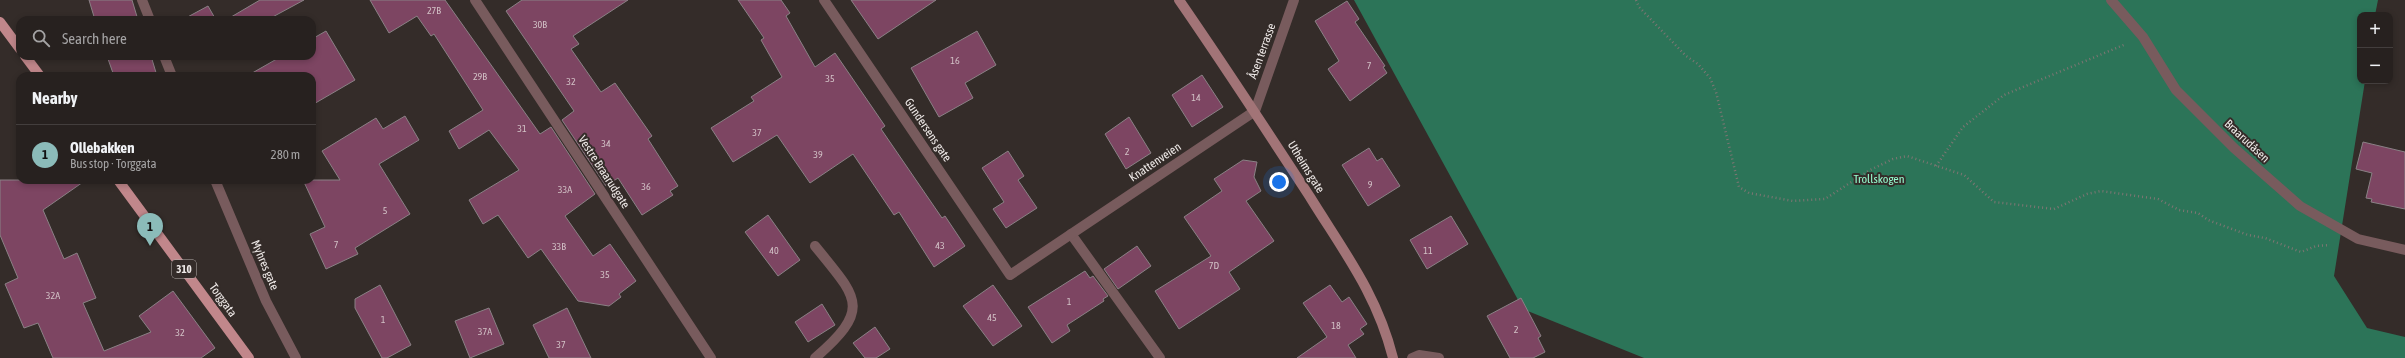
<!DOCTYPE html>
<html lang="en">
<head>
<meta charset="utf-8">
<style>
  body { margin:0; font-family:"Asap Condensed",sans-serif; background:#332e2c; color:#f1f3f6 }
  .controls { position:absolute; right:12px; top:12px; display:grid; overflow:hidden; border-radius:8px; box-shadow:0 2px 6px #0003 }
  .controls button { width:36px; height:36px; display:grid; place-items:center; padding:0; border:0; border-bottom:1px solid #433e3d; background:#27211f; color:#f1f3f6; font:20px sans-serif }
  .you { position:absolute; left:1279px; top:182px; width:14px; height:14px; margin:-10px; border:3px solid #fff; border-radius:50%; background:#1a73e8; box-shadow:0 0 0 6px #1a73e833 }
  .badge { display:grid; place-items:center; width:26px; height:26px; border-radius:50%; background:#8bbbb9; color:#111; font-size:13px; font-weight:700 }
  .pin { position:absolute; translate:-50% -33px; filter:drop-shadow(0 1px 2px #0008) }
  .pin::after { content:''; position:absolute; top:21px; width:14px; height:12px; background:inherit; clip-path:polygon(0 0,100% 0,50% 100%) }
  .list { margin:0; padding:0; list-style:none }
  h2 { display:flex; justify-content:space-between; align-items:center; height:52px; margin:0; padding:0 16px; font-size:17px }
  h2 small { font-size:13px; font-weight:400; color:#a4a3a4 }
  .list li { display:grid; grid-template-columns:26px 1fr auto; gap:12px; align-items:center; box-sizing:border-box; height:60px; padding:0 16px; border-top:1px solid #433e3d }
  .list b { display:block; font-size:15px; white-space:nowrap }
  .list p { margin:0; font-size:13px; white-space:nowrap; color:#a4a3a4 }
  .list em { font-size:13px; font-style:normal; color:#a4a3a4 }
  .icon { flex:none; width:22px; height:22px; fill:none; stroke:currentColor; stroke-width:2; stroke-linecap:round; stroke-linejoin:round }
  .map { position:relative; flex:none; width:2405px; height:358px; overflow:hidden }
  .search { position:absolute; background:#27211f; box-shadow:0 2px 6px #0003; left:16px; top:16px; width:300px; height:44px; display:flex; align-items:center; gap:10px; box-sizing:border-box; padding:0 14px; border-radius:12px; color:#a4a3a4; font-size:15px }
  .panel { position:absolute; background:#27211f; box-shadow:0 2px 6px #0003; left:16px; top:72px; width:300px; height:112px; border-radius:12px }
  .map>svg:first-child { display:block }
</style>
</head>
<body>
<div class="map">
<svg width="2405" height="358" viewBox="0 0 2405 358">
  <rect width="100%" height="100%" fill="#342c29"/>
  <path fill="#2c7458" d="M1354 0H2378L2375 15H2360V81H2365L2334 276 2367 328 2405 337V358H1644L1523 309Z"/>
  <path fill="#7d4562" stroke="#8a8185" d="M89 0H132L138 20H95Z
    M260 0H304L267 20H226Z
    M370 0H445L540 134 551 127 595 194 565 216 593 256 610 244 636 281 619 294 621 297 609 306 578 301 541 249 528 258 498 215 483 224 469 200 519 170 489 130 459 149 449 131 483 110 434 34 431 36 417 16 389 33Z
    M522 0H628L573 36 579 44 571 49 601 92 615 83 652 136 648 139 678 186 670 191 673 195 642 215 618 178 606 186 562 120 574 111 506 11Z
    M738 0H781L790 13 786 16 815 67 835 53 885 126 881 129 942 218 945 216 965 246 934 267 899 212 894 215 853 154 810 183 777 135 733 162 711 128 754 101 751 97 782 77 761 40 764 38Z
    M851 0H936L878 39Z
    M1347 1 1359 19 1355 22 1385 66 1383 67 1387 73 1350 101 1328 69 1339 61 1315 21Z
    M208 6 216 20H182Z
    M326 31 355 80 312 105V76H247L282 56H312V39Z
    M977 31 996 65 965 83 973 98 939 117 911 68Z
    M107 56H151L157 76H114Z
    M1202 75 1223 107 1192 127 1172 95Z
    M405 116 419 140 379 164 410 214 355 248 358 254 326 269 310 234 325 227 303 180H340L322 151 376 118 383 129Z
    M1129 117 1151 153 1126 169 1105 134Z
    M2363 142 2405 152V209L2371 202 2372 199 2366 198 2372 173 2356 169Z
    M1369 148 1377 161 1382 158 1400 186 1368 206 1342 165Z
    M1008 151 1024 176 1018 180 1037 208 1006 228 993 209 1004 202 982 168Z
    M1243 160 1257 162 1254 177 1261 191 1246 201 1274 241 1229 272 1240 289 1179 329 1155 291 1211 256 1184 217 1222 191 1214 179Z
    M0 180H86L43 210 64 259 77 253 96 298 83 303 104 351 151 332 139 316 173 291 215 348 201 358H53L38 323 24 328 5 284 18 278 0 235Z
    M768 215 800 260 778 276 745 232Z
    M1451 216 1468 244 1427 269 1410 240Z
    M1137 246 1151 266 1118 289 1104 269Z
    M1085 271 1090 278 1093 276 1108 296 1103 299 1104 301 1067 325 1070 331 1052 343 1028 307Z
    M380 285 411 345 387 358H382L355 308V299Z
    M993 285 1022 326 993 346 963 306Z
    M1330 285 1342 302 1349 297 1367 324 1360 329 1364 334 1348 345 1356 358H1297L1327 337 1303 303Z
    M1521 298 1541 336 1538 338 1545 352 1533 358H1510L1487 316Z
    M822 304 835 325 808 342 795 322Z
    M489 308 504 344 470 358 455 321Z
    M567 308 591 358H549L533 325Z
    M875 327 890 349 876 358H865L853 343Z"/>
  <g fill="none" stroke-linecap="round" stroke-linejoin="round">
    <path stroke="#7d7673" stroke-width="2.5" stroke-dasharray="1 3" stroke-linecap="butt" d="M1636 0 1639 7 1686 56 1698 64 1710 78 1716 92 1739 187 1749 193 1793 201 1825 199 1870 170 1893 159 1907 156 1964 175 1994 202 2054 209 2087 194 2101 191 2158 199 2179 210 2198 213 2208 220 2248 235 2265 238 2301 252 2316 246 2330 245
      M1936 166 1963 127 2004 95 2126 44"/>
    <path stroke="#785b5d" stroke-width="10" d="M142 0 150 20
      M2111 0 2143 37 2176 90 2234 148 2300 206 2358 239 2405 250
      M164 56 172 76
      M215 180 266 301 296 358
      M1071 234 1160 358
      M815 246C857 298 873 308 815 358"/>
    <path stroke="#785b5d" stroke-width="10" d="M475 0 711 358
      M824 0 1010 275 1255 111 1294 0
      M1412 358 1419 355 1439 358"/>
    <path stroke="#a27477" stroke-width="10" d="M1179 0C1224 65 1267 131 1310 197 1344 252 1377 294 1393 358"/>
    <path stroke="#c1878b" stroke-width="10" d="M0 22 20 49
      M25 56 40 76
      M118 180 249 358"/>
  </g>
  <g text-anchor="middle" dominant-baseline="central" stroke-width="4" stroke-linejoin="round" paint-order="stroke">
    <g font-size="10" fill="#d2c1c6">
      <text x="434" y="10">27B</text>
      <text x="540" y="24">30B</text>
      <text x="955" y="60">16</text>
      <text x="1369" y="65">7</text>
      <text x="480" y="76">29B</text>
      <text x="830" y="78">35</text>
      <text x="571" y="81">32</text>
      <text x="1196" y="97">14</text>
      <text x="522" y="128">31</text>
      <text x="757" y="132">37</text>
      <text x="606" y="143">34</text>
      <text x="1127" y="151">2</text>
      <text x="818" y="154">39</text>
      <text x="1370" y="184">9</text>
      <text x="646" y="186">36</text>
      <text x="565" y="189">33A</text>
      <text x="385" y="210">5</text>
      <text x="336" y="244">7</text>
      <text x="940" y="245">43</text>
      <text x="559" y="246">33B</text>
      <text x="774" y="250">40</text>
      <text x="1428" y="250">11</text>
      <text x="1214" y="265">7D</text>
      <text x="605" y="274">35</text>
      <text x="53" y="295">32A</text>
      <text x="1069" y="301">1</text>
      <text x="992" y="317">45</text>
      <text x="383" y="319">1</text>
      <text x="1336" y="325">18</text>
      <text x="1516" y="329">2</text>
      <text x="485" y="331">37A</text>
      <text x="180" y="332">32</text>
      <text x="561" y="344">37</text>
    </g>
    <rect fill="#342c29" stroke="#b7b1af" stroke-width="1" x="172" y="260" width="24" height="18" rx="3"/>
    <g font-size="11" font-weight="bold" fill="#efeae8">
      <text x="184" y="269">310</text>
    </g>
    <g font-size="12" fill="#efeae8" stroke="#342c29">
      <text transform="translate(1262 51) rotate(-70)">Åsen terrasse</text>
      <text transform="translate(928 130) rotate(56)">Gundersens gate</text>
      <text transform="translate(2247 141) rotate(43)">Braarudåsen</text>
      <text transform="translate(1155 162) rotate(-34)">Knattenveien</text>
      <text transform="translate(1306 167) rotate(58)">Utheims gate</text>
      <text transform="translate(604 172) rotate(57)">Vestre Braarudgate</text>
      <text transform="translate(265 265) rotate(67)">Myhres gate</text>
      <text transform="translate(223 300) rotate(54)">Torggata</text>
    </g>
    <g font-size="12" fill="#96fccf" stroke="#342c29">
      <text x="1879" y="179">Trollskogen</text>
    </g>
  </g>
</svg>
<div class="controls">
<button>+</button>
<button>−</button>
</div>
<div class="you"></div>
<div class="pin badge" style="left:150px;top:246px">1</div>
<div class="search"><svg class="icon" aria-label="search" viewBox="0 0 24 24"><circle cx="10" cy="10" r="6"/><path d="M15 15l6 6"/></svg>Search here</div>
<section class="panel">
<h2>Nearby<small></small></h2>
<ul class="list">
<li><span class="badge">1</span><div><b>Ollebakken</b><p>Bus stop · Torggata</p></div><em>280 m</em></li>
</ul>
</section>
</div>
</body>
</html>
